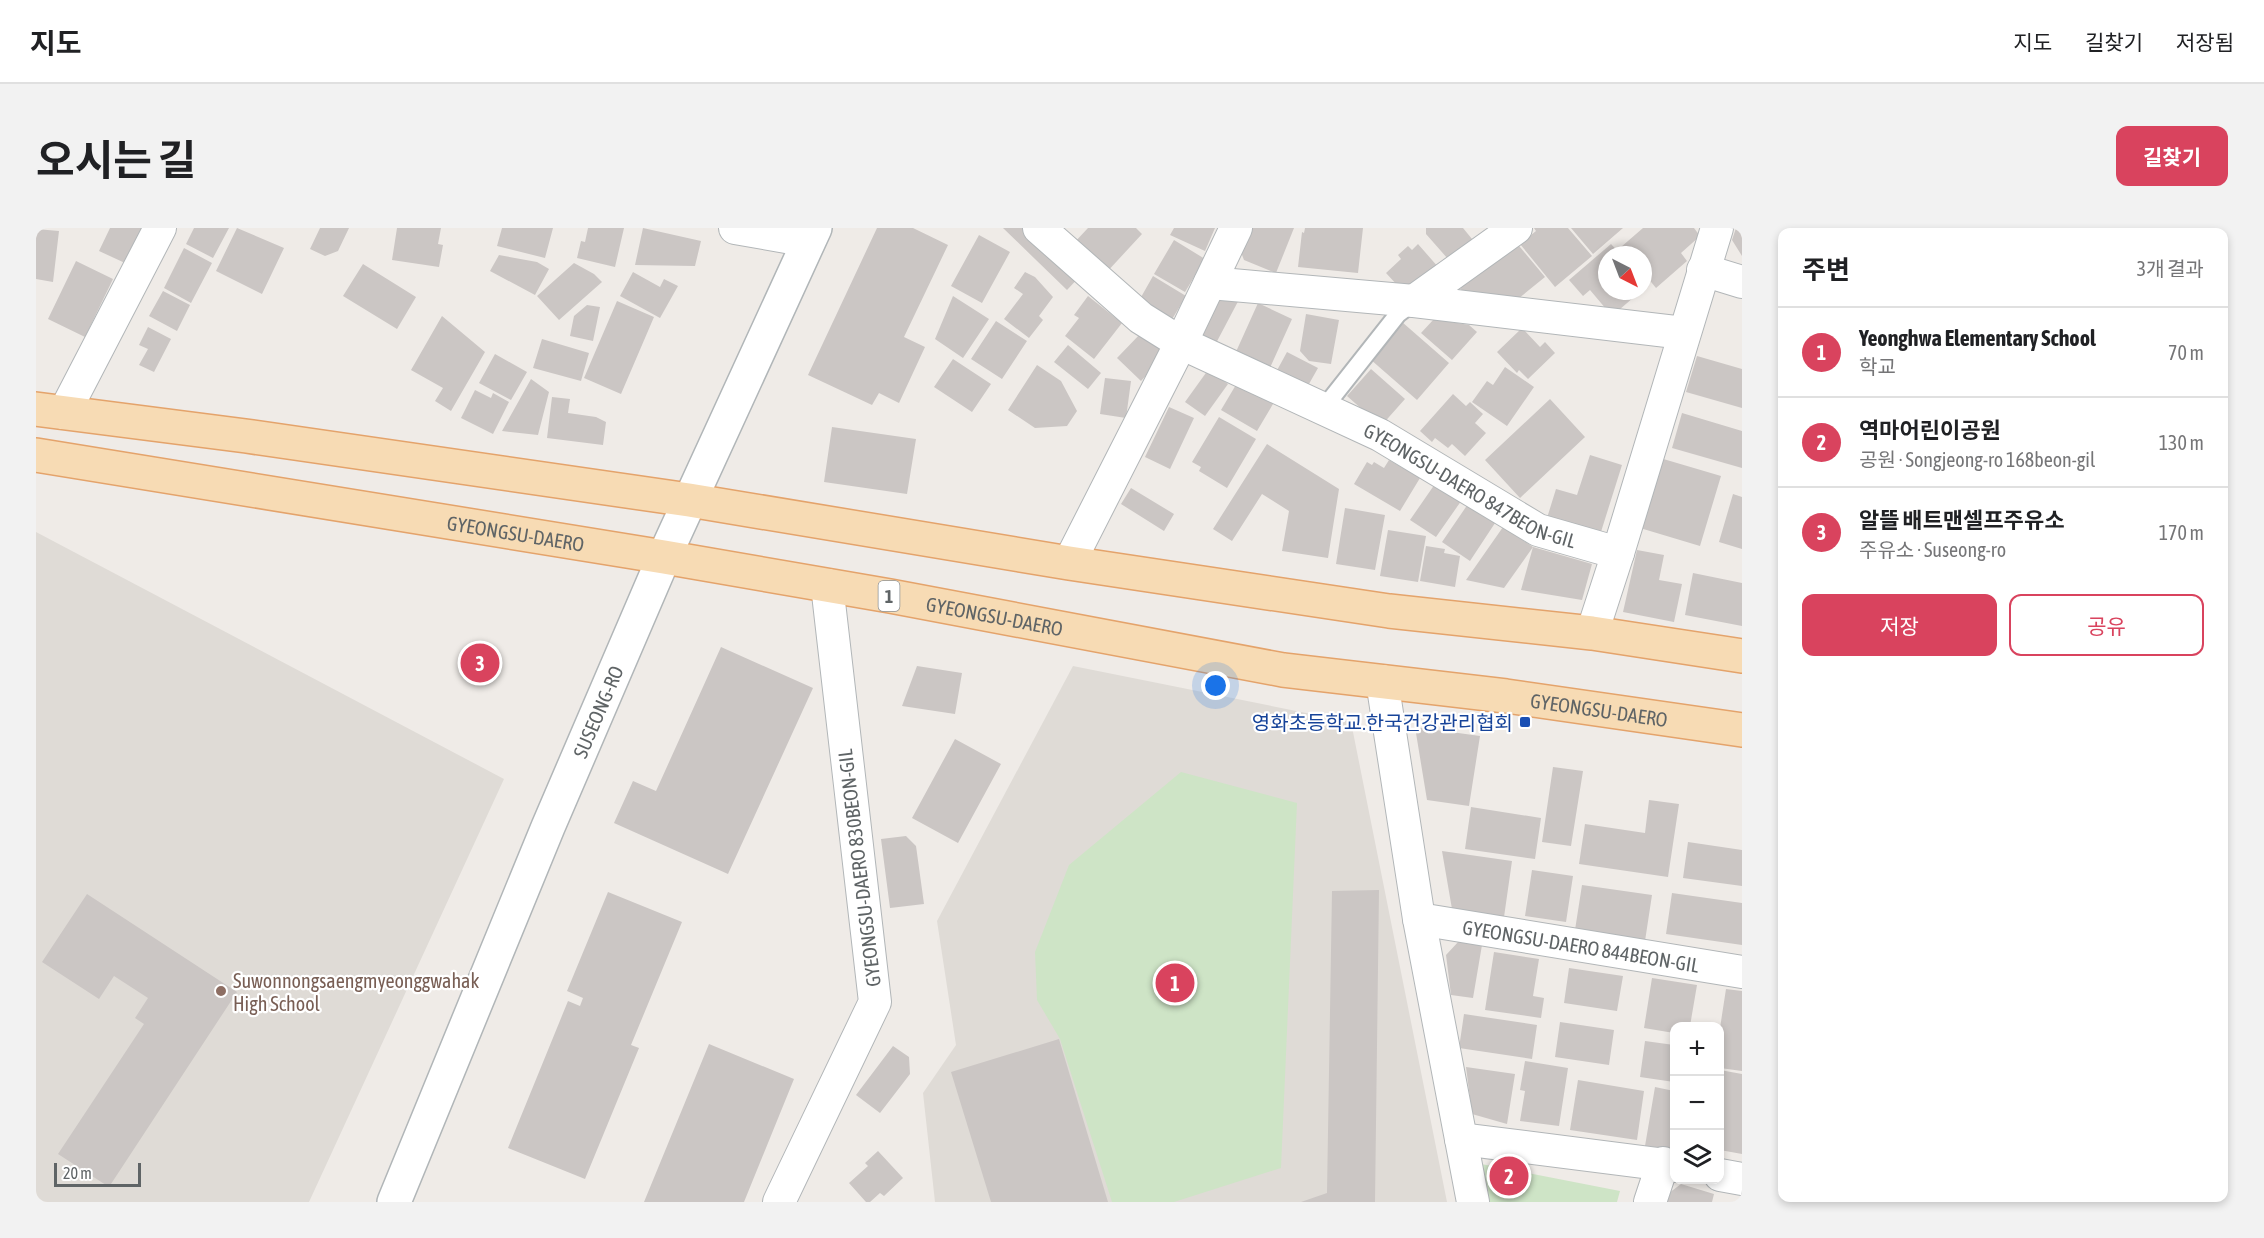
<!DOCTYPE html>
<html lang="ko">
<head>
<meta charset="utf-8">
<style>
  body { margin:0; font-family:"Asap Condensed","Noto Sans KR",sans-serif; background:#f2f2f2; color:#202124 }
  .controls { position:absolute; right:18px; bottom:18px; display:grid; overflow:hidden; border-radius:12px; box-shadow:0 3px 9px #0003 }
  .controls button { width:54px; height:54px; display:grid; place-items:center; padding:0; border:0; border-bottom:2px solid #e0e0e0; background:#fff; color:#202124; font:30px sans-serif }
  .compass { position:absolute; left:1562px; top:18px; width:54px; height:54px; border-radius:50%; background:#fff; box-shadow:0 3px 9px #0003; rotate:138deg }
  .scale { position:absolute; left:18px; bottom:15px; width:87px; box-sizing:border-box; padding-left:6px; border:3px solid #5f6466; border-top:0; font-size:16px; line-height:21px; white-space:nowrap; color:#5f6466; -webkit-text-stroke:4px #fff; paint-order:stroke }
  .you { position:absolute; left:1180px; top:458px; width:21px; height:21px; margin:-15px; border:4px solid #fff; border-radius:50%; background:#1a73e8; box-shadow:0 0 0 9px #1a73e833 }
  .badge { display:grid; place-items:center; width:39px; height:39px; border-radius:50%; background:#d9435e; color:#fff; font-size:20px; font-weight:700 }
  .pin { position:absolute; translate:-50% -50%; border:3px solid #fff; box-shadow:0 2px 6px #0006 }
  .list { margin:0; padding:0; list-style:none }
  h2 { display:flex; justify-content:space-between; align-items:center; height:78px; margin:0; padding:0 24px; font-size:26px }
  h2 small { font-size:20px; font-weight:400; color:#757577 }
  .list li { display:grid; grid-template-columns:39px 1fr auto; gap:18px; align-items:center; box-sizing:border-box; height:90px; padding:0 24px; border-top:2px solid #e0e0e0 }
  .list b { display:block; font-size:22px; white-space:nowrap }
  .list p { margin:0; font-size:20px; white-space:nowrap; color:#757577 }
  .list em { font-size:20px; font-style:normal; color:#757577 }
  .actions { display:flex; gap:12px; padding:18px 24px }
  .actions a { flex:1; padding:14px 0; border:2px solid #d9435e; border-radius:12px; text-align:center; font-size:21px; color:#d9435e }
  .actions .main { background:#d9435e; color:#fff }
  .icon { flex:none; width:33px; height:33px; fill:none; stroke:currentColor; stroke-width:2; stroke-linecap:round; stroke-linejoin:round }
  .map { position:relative; flex:none; width:1706px; height:974px; overflow:hidden; border-radius:12px }
  header { display:flex; align-items:center; gap:36px; box-sizing:border-box; height:84px; padding:0 30px; background:#fff; border-bottom:2px solid #e0e0e0 }
  header strong { font-size:28px }
  nav { display:flex; gap:33px; margin-inline-start:auto; font-size:21px }
  .intro { display:flex; align-items:center; justify-content:space-between; box-sizing:border-box; height:144px; padding:0 36px }
  h1 { margin:0; font-size:42px }
  .button { padding:15px 27px; border-radius:12px; background:#d9435e; color:#fff; font-size:21px; font-weight:700 }
  main { display:flex; gap:36px; padding:0 36px }
  aside { flex:1; background:#fff; border-radius:12px; box-shadow:0 3px 9px #0003 }
  .map>svg:first-child { display:block }
</style>
</head>
<body>
<header>
<strong>지도</strong>
<nav><a>지도</a><a>길찾기</a><a>저장됨</a></nav>
</header>
<div class="intro"><h1>오시는 길</h1><a class="button">길찾기</a></div>
<main>
<div class="map">
<svg width="1706" height="974" viewBox="0 0 1706 974">
  <rect width="100%" height="100%" fill="#efebe7"/>
  <path fill="#dfdbd6" d="M0 304 468 551 273 974H0Z
    M1037 438 1315 494 1411 974H899L887 865 920 817 901 693Z"/>
  <path fill="#cee4c6" d="M1145 544 1261 575 1245 940 1138 974H1076L1024 811 1001 772 999 724 1033 637Z
    M1435 934 1584 963 1581 974H1443Z"/>
  <path fill="#cbc6c4" d="M74 0H106L89 35 63 23Z
    M158 0H193L177 30 150 16Z
    M201 0 248 20 226 66 180 43Z
    M284 0H313L302 23 289 28 274 21Z
    M361 0H405L402 16 407 17 403 39 356 32Z
    M466 0H517L509 30 461 18Z
    M552 0H588L579 39 541 30 545 13 549 14Z
    M607 0 665 13 659 38 599 37Z
    M841 0H877L912 17 868 109 889 119 863 175 843 165 836 177 772 147Z
    M967 0H995L1046 46 1031 62Z
    M1052 0H1100L1106 6 1069 46 1037 16Z
    M1138 0H1179L1169 23 1134 7Z
    M1212 0H1258L1240 45 1208 32 1203 19Z
    M1269 0H1327L1322 45 1262 39 1266 4 1268 5Z
    M1390 0H1427L1436 11 1412 31 1390 6Z
    M1498 0H1532L1556 28 1519 59 1484 16 1500 3Z
    M1535 0H1587L1557 26Z
    M1607 0H1658L1664 8 1645 25 1651 33 1620 60 1607 44V27H1592L1585 19Z
    M1700 0H1706V28L1696 12Z
    M0 1 23 3 17 54 0 51Z
    M943 7 974 24 946 75 915 58Z
    M1474 7 1509 49 1477 75 1434 72 1419 54Z
    M1138 12 1169 31 1149 64 1118 46Z
    M1382 16 1403 40 1380 61 1362 58 1350 45 1365 31 1362 27 1372 18 1376 22Z
    M1575 16 1585 27H1571V63H1605L1576 88 1554 62 1547 68 1533 52Z
    M148 20 176 35 155 75 128 60Z
    M463 27 501 34 513 41 499 67 454 43Z
    M40 33 77 51 49 109 12 91Z
    M538 35 558 46 566 54 523 92 501 68Z
    M327 36 380 69 361 101 307 68Z
    M597 44 624 59 628 51 642 58 624 90 584 68Z
    M989 44 999 49 1017 69 1003 88 1007 92 993 110 968 91 987 66 978 60Z
    M1117 48 1150 68 1132 98 1100 78Z
    M127 63 154 77 141 103 113 88Z
    M1207 64 1178 119 1160 109 1184 66Z
    M917 68 953 91 927 130 899 111Z
    M1052 68 1086 95 1058 131 1029 108 1043 90 1038 87Z
    M581 73 618 89 585 166 548 150Z
    M1222 75 1256 91 1233 142 1199 126Z
    M551 77 564 79 557 113 534 108 538 88Z
    M1270 86 1303 92 1295 136 1273 133 1264 123Z
    M406 88 449 124 415 183 399 173 407 160 375 142Z
    M1398 91 1433 97 1441 104 1416 132 1385 105Z
    M960 93 991 113 966 151 935 131Z
    M1366 94 1413 135 1381 172 1334 131Z
    M112 99 135 111 118 144 103 137 112 121 103 117Z
    M1486 100 1504 119 1509 114 1519 125 1492 151 1483 142 1481 145 1461 124Z
    M1106 104 1129 127 1105 153 1081 130Z
    M506 111 553 125 545 153 497 140Z
    M1032 117 1065 145 1052 161 1018 134Z
    M1251 124 1282 140 1269 163 1239 146Z
    M459 126 491 144 475 172 443 155Z
    M1661 128 1706 141V180L1650 164Z
    M917 131 955 156 936 184 898 159Z
    M1001 137 1025 153 1041 183 1031 198 999 200 972 182Z
    M1469 139 1498 159 1471 198 1436 174 1451 153 1457 157Z
    M1335 141 1369 171 1345 198 1311 168Z
    M1172 142 1192 156 1169 188 1149 174Z
    M1069 150 1095 153 1090 190 1064 186Z
    M1204 150 1240 171 1221 203 1185 182Z
    M495 151 513 164 502 207 466 203Z
    M439 162 455 170 457 165 473 174 457 206 425 190Z
    M1417 166 1430 178 1434 174 1447 186 1439 195 1450 205 1429 228 1416 216 1412 220 1399 210 1396 214 1384 203Z
    M516 169 534 171 532 185 560 189 570 194 567 217 511 210Z
    M1514 171 1549 209 1484 270 1449 232Z
    M1133 179 1158 190 1134 241 1109 229Z
    M1646 185 1706 203V240L1636 220Z
    M1183 189 1220 211 1191 260 1163 243 1165 239 1156 234Z
    M796 199 880 211 871 266 788 254Z
    M1231 216 1303 261 1292 330 1246 323 1253 283 1226 266 1196 313 1177 301Z
    M1554 227 1586 237 1564 307 1511 290 1520 261 1541 267Z
    M1624 230 1685 248 1664 318 1604 300Z
    M1353 232 1384 250 1364 283 1318 256 1331 234 1336 237 1338 234 1348 240Z
    M1401 253 1430 266 1400 309 1374 292Z
    M1095 260 1138 286 1128 303 1085 276Z
    M1697 266 1706 269V321L1683 314Z
    M1434 273 1461 292 1434 333 1406 314Z
    M1309 280 1349 287 1339 342 1300 336Z
    M1467 299 1497 319 1468 360 1430 352Z
    M1352 302 1390 308 1382 354 1344 348Z
    M1390 318 1409 321 1408 325 1424 328 1419 359 1384 353Z
    M1497 319 1556 336 1546 372 1485 362Z
    M1601 322 1628 327 1623 352 1646 356 1638 394 1587 384Z
    M1657 345 1706 355V398L1649 387Z
    M685 419 777 460 692 646 578 595 597 553 620 563Z
    M881 438 926 445 919 486 866 478Z
    M1379 499 1444 508 1433 578 1391 572Z
    M919 511 965 536 922 615 876 590Z
    M1517 539 1547 543 1535 618 1506 614Z
    M1613 572 1643 576 1632 649 1543 636 1549 596 1609 605Z
    M1435 579 1505 590 1499 631 1429 621Z
    M870 608 880 618 888 676 854 680 845 611Z
    M1652 614 1706 622V658L1647 650Z
    M1406 623 1476 633 1468 689 1416 681Z
    M1496 642 1537 648 1530 694 1489 688Z
    M1546 657 1616 667 1609 713 1539 702Z
    M1343 662 1339 974H1265L1291 965 1296 663Z
    M572 664 646 694 595 817 603 820 549 951 472 920 532 773 544 778 547 770 531 763Z
    M1636 665 1706 675V717L1630 706Z
    M51 666 201 764 73 959 22 926 108 796 99 790 112 770 78 748 63 771 6 734Z
    M1423 713 1446 717 1437 770 1415 767 1410 727Z
    M1458 724 1503 731 1497 768 1508 770 1505 790 1449 782Z
    M1533 740 1587 748 1581 783 1528 775Z
    M1616 750 1661 757 1654 798H1638V805L1608 800Z
    M1690 761 1706 763V843L1684 840V800Z
    M1428 786 1501 797 1496 831 1423 820Z
    M1524 794 1578 802 1573 837 1519 829Z
    M1023 811 1072 974H955L915 844Z
    M1609 813 1638 817V854L1604 849Z
    M673 816 758 851 708 974H608Z
    M857 818 873 829 874 846 844 885 820 867Z
    M1489 833 1532 840 1523 898 1484 893 1489 863 1484 862Z
    M1430 839 1479 846 1471 896 1436 886Z
    M1684 842 1706 846V926L1684 922Z
    M1542 852 1608 863 1601 912 1534 902Z
    M1619 859 1638 863V922L1609 918Z
    M842 923 867 950 848 968 844 965 834 974H830L813 955 832 938 829 935Z
    M1645 956 1678 966 1676 974H1627L1629 968Z"/>
  <g fill="none" stroke-linecap="round" stroke-linejoin="round">
    <g stroke="#b2b6b8" stroke-width="20">
      <path id="lane" d="M1287 181 1362 86 1378 74"/>
    </g>
    <g stroke="#b2b6b8" stroke-width="34">
      <g id="street">
        <path d="M699 0 773 13"/>
        <path id="s1" d="M1003 0 1105 90 1145 115 1344 207 1502 302 1582 325"/>
        <path d="M1667 42 1706 54"/>
        <path d="M1174 55 1378 73 1648 105"/>
        <path d="M1378 73 1480 0"/>
        <path d="M28 185 124 0"/>
        <path d="M1033 335 1145 115 1200 0"/>
        <path d="M1556 405 1582 325 1681 0"/>
        <path d="M1346 453 1383 691 1437 974"/>
        <path id="s2" d="M1383 691 1706 744"/>
        <path d="M1425 911 1638 938"/>
        <path d="M1684 947 1706 951"/>
        <path d="M743 974 839 774 791 357"/>
        <path d="M1614 974 1627 935"/>
      </g>
    </g>
    <g stroke="#b1b6b8" stroke-width="36">
      <g id="secondary">
        <path id="s3" d="M358 974 512 599 628 329 779 0"/>
      </g>
    </g>
    <g stroke="#e4a36b" stroke-width="36">
      <g id="primary">
        <path d="M0 181 210 208 653 272 1033 335 1353 383 1556 405 1706 428"/>
        <path id="s4" d="M0 227 628 329 854 368 1247 442 1470 468 1706 502"/>
      </g>
    </g>
    <use href="#lane" stroke="#fff" stroke-width="16"/>
    <use href="#street" stroke="#fff" stroke-width="32"/>
    <use href="#secondary" stroke="#fff" stroke-width="33"/>
    <use href="#primary" stroke="#f7dbb4" stroke-width="33"/>
  </g>
  <rect fill="#1a4fb4" stroke="#fff" stroke-width="2" x="1483" y="488" width="12" height="12" rx="3"/>
  <circle fill="#8d6e63" stroke="#fff" stroke-width="2" cx="185" cy="763" r="6"/>
  <g text-anchor="middle" dominant-baseline="central" stroke-width="4.5" stroke-linejoin="round" paint-order="stroke">
    <rect fill="#fff" stroke="#8f9294" stroke-width="1.5" x="842.5" y="353" width="21" height="30" rx="4.5"/>
    <g font-size="18" font-weight="bold" fill="#5f6466">
      <text x="853" y="368">1</text>
    </g>
    <g font-size="20" fill="#5f6466" stroke="#fff">
      <text stroke="none"><textPath href="#s1" startOffset="506">GYEONGSU-DAERO 847BEON-GIL</textPath></text>
      <text stroke="none"><textPath href="#s4" startOffset="486">GYEONGSU-DAERO</textPath></text>
      <text stroke="none"><textPath href="#s4" startOffset="972">GYEONGSU-DAERO</textPath></text>
      <text stroke="none"><textPath href="#s4" startOffset="1584">GYEONGSU-DAERO</textPath></text>
      <text stroke="none"><textPath href="#s3" startOffset="531">SUSEONG-RO</textPath></text>
      <text transform="translate(823 640) rotate(-97)">GYEONGSU-DAERO 830BEON-GIL</text>
      <text stroke="none"><textPath href="#s2" startOffset="164">GYEONGSU-DAERO 844BEON-GIL</textPath></text>
    </g>
    <g font-size="20" fill="#164399" stroke="#fff" text-anchor="end">
      <text x="1477" y="494">영화초등학교.한국건강관리협회</text>
    </g>
    <g font-size="20" fill="#785e54" stroke="#fff" text-anchor="start">
      <text x="197" y="752">Suwonnongsaengmyeonggwahak<tspan x="197" dy="23">High School</tspan></text>
    </g>
  </g>
</svg>
<div class="controls">
<button>+</button>
<button>−</button>
<button><svg class="icon" aria-label="layers" viewBox="0 0 24 24"><path d="M12 4l9 5-9 5-9-5zM3 14l9 5 9-5"/></svg></button>
</div>
<svg class="compass" viewBox="-18 -18 36 36"><path d="M0-13l5 13h-10z" fill="#e53935"/><path d="M0 13l5-13h-10z" fill="#757577"/></svg>
<div class="scale">20 m</div>
<div class="you"></div>
<div class="pin badge" style="left:1139px;top:755px">1</div>
<div class="pin badge" style="left:1473px;top:948px">2</div>
<div class="pin badge" style="left:444px;top:435px">3</div>
</div>
<aside>
<h2>주변<small>3개 결과</small></h2>
<ul class="list">
<li><span class="badge">1</span><div><b>Yeonghwa Elementary School</b><p>학교</p></div><em>70 m</em></li>
<li><span class="badge">2</span><div><b>역마어린이공원</b><p>공원 · Songjeong-ro 168beon-gil</p></div><em>130 m</em></li>
<li><span class="badge">3</span><div><b>알뜰 배트맨셀프주유소</b><p>주유소 · Suseong-ro</p></div><em>170 m</em></li>
</ul>
<div class="actions"><a class="main">저장</a><a>공유</a></div>
</aside>
</main>
</body>
</html>
